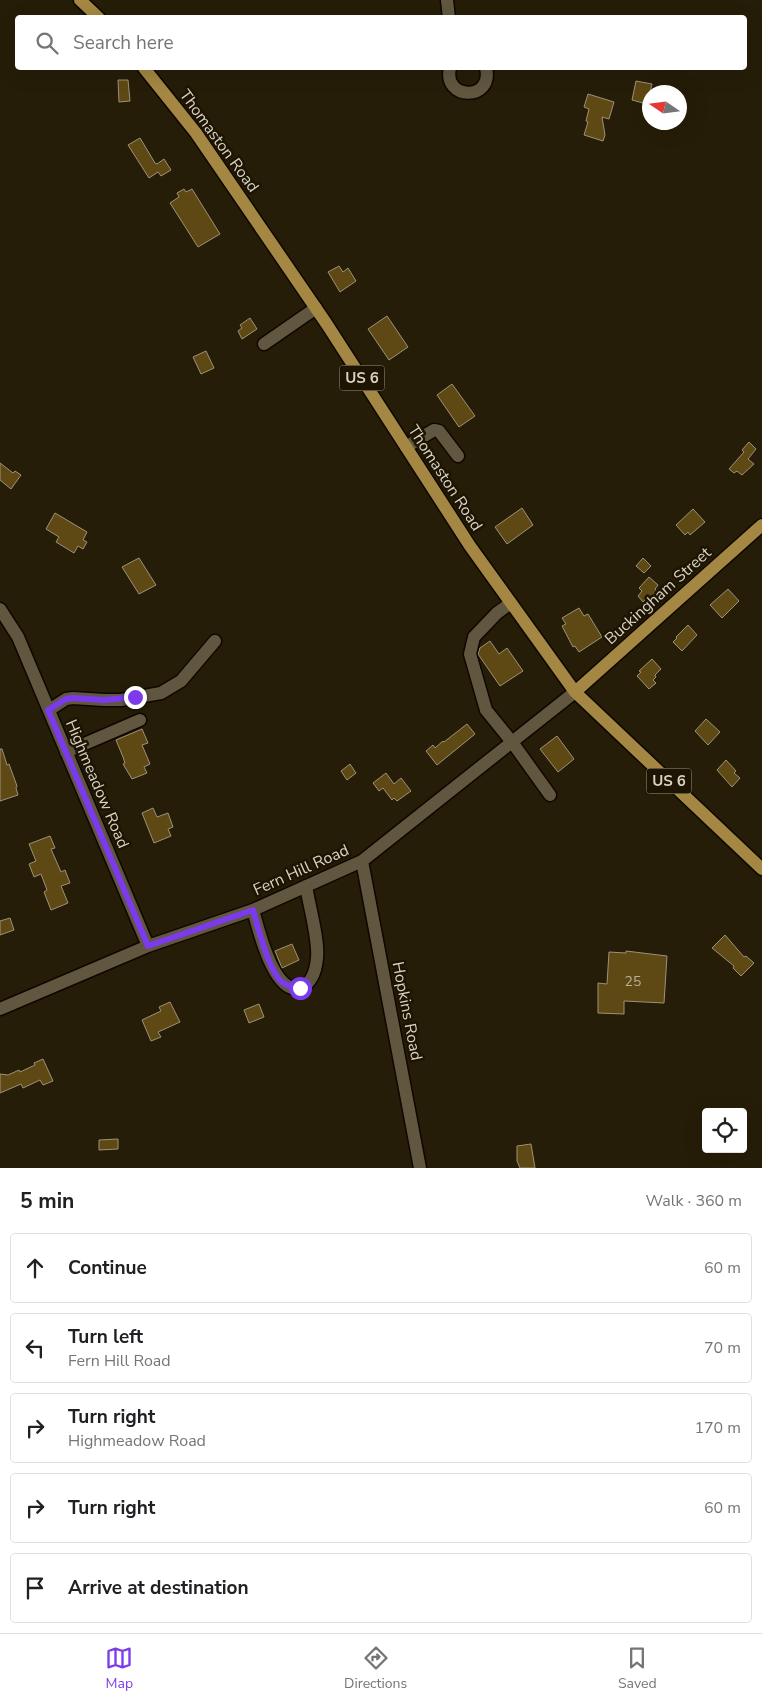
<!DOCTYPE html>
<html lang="en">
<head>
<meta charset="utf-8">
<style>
  body { margin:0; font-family:"Nunito Sans",sans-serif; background:#f6f6f6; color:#202124 }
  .controls { position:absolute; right:15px; bottom:15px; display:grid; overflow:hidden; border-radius:5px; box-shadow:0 5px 20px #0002 }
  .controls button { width:45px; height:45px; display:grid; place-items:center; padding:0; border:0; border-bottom:1px solid #e0e0e0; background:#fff; color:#202124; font:25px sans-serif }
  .compass { position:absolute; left:642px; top:85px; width:45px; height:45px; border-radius:50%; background:#fff; box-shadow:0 5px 20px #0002; rotate:283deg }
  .stop { position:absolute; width:15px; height:15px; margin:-11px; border:4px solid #7c3aed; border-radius:50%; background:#fff }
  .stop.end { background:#7c3aed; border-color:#fff; box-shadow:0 1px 5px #0008 }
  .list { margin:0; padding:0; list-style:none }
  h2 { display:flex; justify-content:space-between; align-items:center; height:65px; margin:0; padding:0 20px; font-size:21px }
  h2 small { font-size:16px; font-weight:400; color:#757577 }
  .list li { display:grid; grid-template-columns:32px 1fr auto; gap:15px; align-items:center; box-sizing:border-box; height:70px; margin:0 10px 10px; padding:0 10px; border:1px solid #e0e0e0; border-radius:5px }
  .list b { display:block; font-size:19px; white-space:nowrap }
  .list p { margin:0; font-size:16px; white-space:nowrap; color:#757577 }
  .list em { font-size:16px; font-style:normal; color:#757577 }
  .icon { flex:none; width:28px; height:28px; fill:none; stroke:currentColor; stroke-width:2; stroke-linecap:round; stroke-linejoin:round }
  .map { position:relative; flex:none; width:762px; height:1168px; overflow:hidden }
  .search { position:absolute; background:#fff; box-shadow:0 5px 20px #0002; left:15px; right:15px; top:15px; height:55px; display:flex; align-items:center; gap:12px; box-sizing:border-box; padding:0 18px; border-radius:5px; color:#757577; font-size:19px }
  .sheet { height:465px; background:#fff }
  nav { display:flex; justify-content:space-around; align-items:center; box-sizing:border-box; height:70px; border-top:1px solid #e0e0e0; background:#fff; font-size:14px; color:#757577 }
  nav a { display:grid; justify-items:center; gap:2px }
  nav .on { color:#7c3aed }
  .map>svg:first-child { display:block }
</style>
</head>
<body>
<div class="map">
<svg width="762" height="1168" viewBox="0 0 762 1168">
  <rect width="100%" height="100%" fill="#261d08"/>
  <path fill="#5e4914" stroke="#9d927a" d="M118 80H128L130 101 119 102Z
    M636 81 652 84 647 104 632 100Z
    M588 94 614 102 609 119 602 117 605 135 603 141 584 135 588 122 586 121 589 109 584 107Z
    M140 138 155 163 157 164 164 159 171 170 161 176 158 172 149 178 128 145Z
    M184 189 186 192 192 189 220 234 198 247 170 203 179 197 177 193Z
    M339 266 343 272 348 268 356 281 340 292 328 272Z
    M387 316 408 347 389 360 368 329Z
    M250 318 257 329 242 339 238 331 242 328 240 325Z
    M206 351 214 368 201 374 193 357Z
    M452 384 475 416 459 427 437 395Z
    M749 442 756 449 748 459 754 464 742 475 737 471 734 473 729 469 744 452 742 450Z
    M0 463 13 473 15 471 21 475 11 489 0 480Z
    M522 508 533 525 507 544 495 527Z
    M693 509 705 522 690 535 688 532 685 535 676 525Z
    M55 513 87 532 83 540 87 542 83 549 78 546 74 553 56 542 59 537 46 529Z
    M139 558 156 585 139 594 122 567Z
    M643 558 651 566 644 573 636 566Z
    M649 577 658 585 655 589 657 591 651 598 649 596 643 602 638 596 642 591 639 588Z
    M728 589 739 601 722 618 710 605Z
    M579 608 584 616 588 614 602 637 579 652 575 646 573 647 562 626 566 624 562 618Z
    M688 625 697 635 682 651 673 642 677 638 676 637Z
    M490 641 499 654 507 648 523 671 500 686 478 654 480 648Z
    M652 659 661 669 655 675 656 677 653 680 656 683 649 689 637 676 641 672 639 671Z
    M706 719 720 732 708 745 695 731Z
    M467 724 475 734 437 765 426 751 433 745 435 748 443 741 444 742Z
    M142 729 148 743 142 745 150 764 144 767 147 773 132 779 123 764 125 763 123 757 116 740Z
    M557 736 574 759 558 772 540 749Z
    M0 749H2L7 765 9 764 17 786 16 788 18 795 0 801Z
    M726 760 736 771 734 773 740 778 732 787 717 770Z
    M350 764 356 773 347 780 341 771Z
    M386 773 394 784 401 778 411 791 397 801 394 798 392 800 383 788 379 791 373 783Z
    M153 808 157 817 168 813 173 827 168 829 171 836 154 843 142 813Z
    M50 836 55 848 51 849 61 872 65 870 70 883 61 886 68 903 51 910 44 892 47 890 41 874 34 877 29 864 36 861 29 844Z
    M10 918 14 930 0 935V921Z
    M725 935 744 957 746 956 754 963 741 976 733 968 734 966 712 948Z
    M292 944 299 960 282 968 275 951Z
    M626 951 667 956 664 1003 624 1001V1014L598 1013V983L607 984 609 952 626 953Z
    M170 1002 180 1022 158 1032 161 1037 151 1041 142 1020 161 1011 159 1007Z
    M259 1004 264 1017 249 1023 244 1010Z
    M43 1059 53 1081 43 1085 40 1080 23 1088 21 1084 0 1093V1074L8 1075 19 1070 20 1072 35 1065 34 1063Z
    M118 1139V1149L99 1150V1140Z
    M531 1144 535 1168H520L517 1161V1146Z"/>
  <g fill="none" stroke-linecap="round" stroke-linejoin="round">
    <g stroke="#0f0700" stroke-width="15">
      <path id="minor" d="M447 0 449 18
        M450 68C442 100 494 102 486 68
        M264 344 316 308
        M406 447 434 430 439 431 458 456
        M511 603 497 613 474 637 470 654 486 710 512 742 550 795
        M0 609 18 637 148 946
        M49 710 66 699 73 698 104 700H121L161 693 181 681 215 641
        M66 752 140 720
        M362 861 420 1168
        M253 910C258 927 274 999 302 987 313 982 316 969 317 958 319 940 309 905 306 886
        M0 1009 148 946 253 910 362 861 575 692"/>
    </g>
    <g stroke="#0f0700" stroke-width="15">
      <path id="major" d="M80 0 99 18
        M144 68 196 133 326 323 470 546 575 692 762 869
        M575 692 762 525"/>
    </g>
    <use href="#minor" stroke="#615740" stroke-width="12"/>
    <use href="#major" stroke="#a38742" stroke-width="12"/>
  </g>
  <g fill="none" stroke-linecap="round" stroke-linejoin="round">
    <path stroke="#7c3aed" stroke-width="6" d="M135 697 104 700 73 698 66 699 48 710 148 946 253 910C258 927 269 972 282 982 288 987 294 987 300 988"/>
  </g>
  <g text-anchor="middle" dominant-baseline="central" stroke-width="5" stroke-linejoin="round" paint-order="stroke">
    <g font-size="14" fill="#bab099">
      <text x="633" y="981">25</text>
    </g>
    <g fill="#1d1402" stroke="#a0998a" stroke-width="1">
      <rect x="339.5" y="365.5" width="45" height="25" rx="4"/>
      <rect x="646.5" y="768.5" width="45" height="25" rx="4"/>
    </g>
    <g font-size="15" font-weight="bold" fill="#d8d2c5">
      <text x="362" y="378">US 6</text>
      <text x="669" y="781">US 6</text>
    </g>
    <g font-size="16" fill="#d8d2c5" stroke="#1d1402">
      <text transform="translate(219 141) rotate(54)">Thomaston Road</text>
      <text transform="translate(445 478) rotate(57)">Thomaston Road</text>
      <text transform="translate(658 596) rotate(-42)">Buckingham Street</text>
      <text transform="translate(97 784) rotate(67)">Highmeadow Road</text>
      <text transform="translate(301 870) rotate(-24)">Fern Hill Road</text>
      <text transform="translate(407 1011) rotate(79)">Hopkins Road</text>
    </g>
  </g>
</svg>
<div class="controls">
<button><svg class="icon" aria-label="locate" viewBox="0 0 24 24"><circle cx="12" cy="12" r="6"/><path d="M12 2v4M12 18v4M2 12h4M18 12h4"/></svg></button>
</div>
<svg class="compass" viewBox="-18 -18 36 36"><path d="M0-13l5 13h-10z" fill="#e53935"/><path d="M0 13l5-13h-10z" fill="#757577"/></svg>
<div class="stop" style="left:300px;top:988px"></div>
<div class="stop end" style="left:135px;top:697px"></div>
<div class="search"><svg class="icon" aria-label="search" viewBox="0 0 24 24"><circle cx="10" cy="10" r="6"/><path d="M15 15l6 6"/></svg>Search here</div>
</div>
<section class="sheet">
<h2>5 min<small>Walk · 360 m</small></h2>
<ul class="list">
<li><svg class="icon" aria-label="ahead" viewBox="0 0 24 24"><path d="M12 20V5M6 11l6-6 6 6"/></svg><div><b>Continue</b></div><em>60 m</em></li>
<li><svg class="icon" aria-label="left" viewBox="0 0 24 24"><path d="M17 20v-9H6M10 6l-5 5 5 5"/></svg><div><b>Turn left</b><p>Fern Hill Road</p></div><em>70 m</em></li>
<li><svg class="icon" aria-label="right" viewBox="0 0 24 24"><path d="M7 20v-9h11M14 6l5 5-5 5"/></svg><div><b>Turn right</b><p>Highmeadow Road</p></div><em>170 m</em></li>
<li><svg class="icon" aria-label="right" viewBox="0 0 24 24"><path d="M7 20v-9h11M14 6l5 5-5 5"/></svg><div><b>Turn right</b></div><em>60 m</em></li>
<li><svg class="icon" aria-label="arrive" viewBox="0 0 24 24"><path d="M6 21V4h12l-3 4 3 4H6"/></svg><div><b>Arrive at destination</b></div></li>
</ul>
</section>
<nav>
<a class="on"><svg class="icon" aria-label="map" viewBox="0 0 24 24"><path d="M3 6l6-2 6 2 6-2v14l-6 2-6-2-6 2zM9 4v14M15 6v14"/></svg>Map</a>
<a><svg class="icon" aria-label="directions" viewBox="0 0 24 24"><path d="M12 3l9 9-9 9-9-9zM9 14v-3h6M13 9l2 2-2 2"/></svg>Directions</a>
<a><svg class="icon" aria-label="saved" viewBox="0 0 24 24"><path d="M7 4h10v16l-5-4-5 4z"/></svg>Saved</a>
</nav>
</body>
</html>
